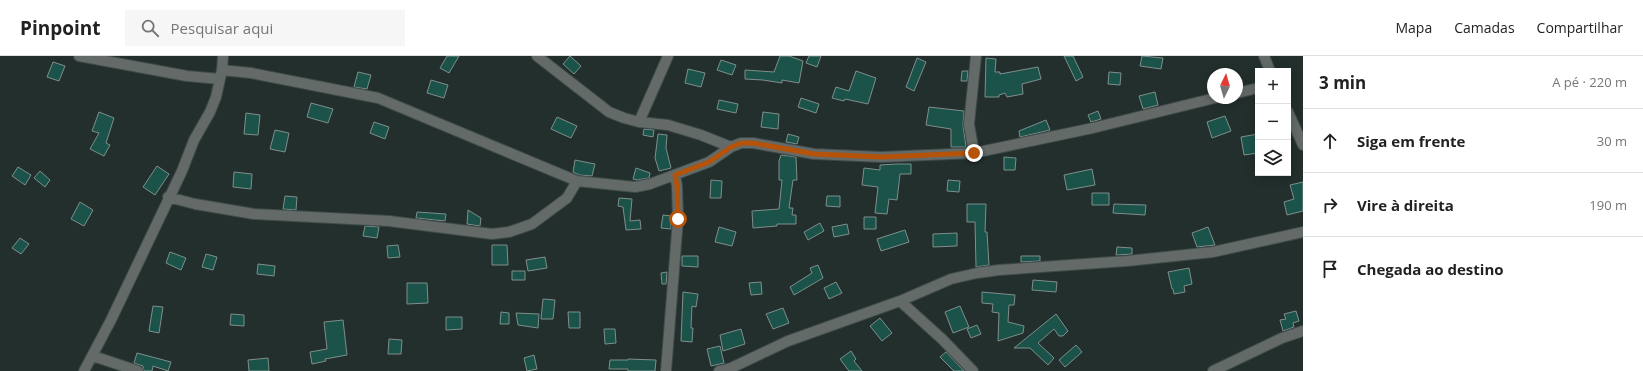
<!DOCTYPE html>
<html lang="pt">
<head>
<meta charset="utf-8">
<style>
  body { margin:0; font-family:"Open Sans",sans-serif; background:#f6f6f6; color:#222 }
  .controls { position:absolute; right:12px; top:12px; display:grid; overflow:hidden; border-radius:0px; box-shadow:0 2px 10px #0003 }
  .controls button { width:36px; height:36px; display:grid; place-items:center; padding:0; border:0; border-bottom:1px solid #e0e0e0; background:#fff; color:#222; font:20px sans-serif }
  .compass { position:absolute; left:1207px; top:12px; width:36px; height:36px; border-radius:50%; background:#fff; box-shadow:0 2px 10px #0003; rotate:5deg }
  .stop { position:absolute; width:12px; height:12px; margin:-9px; border:3px solid #b45309; border-radius:50%; background:#fff }
  .stop.end { background:#b45309; border-color:#fff; box-shadow:0 1px 4px #0008 }
  .list { margin:0; padding:0; list-style:none }
  h2 { display:flex; justify-content:space-between; align-items:center; height:52px; margin:0; padding:0 16px; font-size:17px }
  h2 small { font-size:13px; font-weight:400; color:#767676 }
  .list li { display:grid; grid-template-columns:26px 1fr auto; gap:12px; align-items:center; box-sizing:border-box; height:64px; padding:0 16px; border-top:1px solid #e0e0e0 }
  .list b { display:block; font-size:15px; white-space:nowrap }
  .list em { font-size:13px; font-style:normal; color:#767676 }
  .icon { flex:none; width:22px; height:22px; fill:none; stroke:currentColor; stroke-width:2; stroke-linecap:round; stroke-linejoin:round }
  .map { position:relative; flex:none; width:1303px; height:315px; overflow:hidden }
  header { display:flex; align-items:center; gap:24px; box-sizing:border-box; height:56px; padding:0 20px; background:#fff; border-bottom:1px solid #e0e0e0 }
  header strong { font-size:19px }
  nav { display:flex; gap:22px; margin-inline-start:auto; font-size:14px }
  .search { width:280px; height:36px; background:#f6f6f6; display:flex; align-items:center; gap:10px; box-sizing:border-box; padding:0 14px; border-radius:0px; color:#767676; font-size:15px }
  main { display:flex }
  aside { flex:1; background:#fff }
  .map>svg:first-child { display:block }
</style>
</head>
<body>
<header>
<strong>Pinpoint</strong>
<div class="search"><svg class="icon" aria-label="search" viewBox="0 0 24 24"><circle cx="10" cy="10" r="6"/><path d="M15 15l6 6"/></svg>Pesquisar aqui</div>
<nav><a>Mapa</a><a>Camadas</a><a>Compartilhar</a></nav>
</header>
<main>
<div class="map">
<svg width="1303" height="315" viewBox="0 0 1303 315">
  <rect width="100%" height="100%" fill="#222f2d"/>
  <path fill="#1b534b" stroke="#7f8e8b" d="M447 0H459L449 17 440 12Z
    M570 0 581 10 574 18 563 8Z
    M780 0H789L803 5 799 27 782 24V27L763 24 745 23V14L774 16Z
    M809 0H821L817 11 806 7Z
    M1064 0H1073L1083 21 1076 25Z
    M1142 0 1163 2 1161 13 1140 10Z
    M917 2 926 6 914 35 906 31Z
    M986 2 996 3 995 16H1000V18L1038 11 1041 23 1022 28 1023 38 1007 41 1005 37 999 39V41H985Z
    M721 4 736 9 732 19 717 14Z
    M53 6 65 10 59 25 47 21Z
    M688 13 705 17 701 31 685 27Z
    M856 15 876 22 868 48 845 43 844 45 832 42 836 31 849 35Z
    M962 15H968L967 25H961Z
    M358 16 371 19 367 33 354 31Z
    M1109 16 1121 17 1120 29 1108 28Z
    M431 24 448 29 444 42 427 37Z
    M1155 36 1158 49 1143 53 1139 40Z
    M801 42 819 48 816 57 798 51Z
    M719 44 738 48 736 57 717 53Z
    M311 47 333 53 328 67 307 61Z
    M929 51 964 55 963 69 966 91H951V73L926 69Z
    M1098 55 1101 63 1091 66 1088 59Z
    M99 56 114 62 106 87 110 89 104 100 90 93 99 77 92 75Z
    M763 56 779 58 778 73 761 71Z
    M246 57 260 59 258 79 244 78Z
    M1225 60 1231 75 1212 82 1207 66Z
    M557 61 577 70 571 82 551 73Z
    M1046 64 1050 74 1020 81 1019 75Z
    M374 66 389 71 385 83 370 77Z
    M644 73 654 74 653 81 643 79Z
    M275 74 289 77 285 96 270 93Z
    M658 78 667 79 666 92 671 112 659 115 655 102Z
    M788 78 799 81 797 88 786 86Z
    M1258 78V97L1244 99 1241 81Z
    M781 99 796 101 797 124H793L789 152H793L792 159H796V168H777V170L753 172 752 155 779 153 782 124H779V105Z
    M1004 101 1016 102 1015 114H1004Z
    M575 104 595 108 592 120 579 119 573 116Z
    M897 108H911V118H900L897 144 889 143 887 158 875 157 878 131 862 129 864 112 880 114V109Z
    M157 110 169 118 155 139 143 131Z
    M18 111 31 119 25 129 12 120Z
    M636 112 650 117 649 122 637 124 633 123Z
    M1092 113 1095 129 1067 134 1064 119Z
    M40 115 50 124 45 131 34 122Z
    M234 116 252 118 251 133 233 131Z
    M711 124 722 125 721 142H710Z
    M948 124 960 125 959 136 947 135Z
    M1303 126V155L1287 159 1284 146 1294 143 1290 129Z
    M1092 137H1109V149H1092Z
    M285 140 297 141 296 154 283 153Z
    M827 140H840V151L826 150Z
    M619 142 632 143 630 165 640 164 641 173 626 174 623 151 618 150Z
    M80 146 93 154 84 170 71 163Z
    M967 148H986L985 176H987L989 209 976 211 975 166H967Z
    M1114 148 1146 149 1145 159 1113 157Z
    M468 154 481 162 480 170 467 168Z
    M417 156 446 158 445 165 416 162Z
    M663 159 671 160V173L661 172Z
    M864 161H876V173H864Z
    M820 167 824 175 808 184 804 176Z
    M847 168 849 178 834 181 832 171Z
    M365 170 379 171 377 182 363 180Z
    M719 171 736 176 732 190 715 186Z
    M1208 171 1215 189 1197 191 1192 177Z
    M905 174 909 186 881 195 877 183Z
    M957 177V190L933 191V178Z
    M20 182 29 188 21 198 12 192Z
    M398 189 400 201 388 202 387 190Z
    M492 189H507L508 209H492Z
    M1117 191 1132 192V198L1116 199Z
    M170 196 186 202 181 214 166 207Z
    M206 198 217 201 213 214 202 211Z
    M682 200H698V211L682 210Z
    M1021 200H1040V205L1021 206Z
    M545 201 547 212 528 215 526 204Z
    M258 208 275 210 274 220 257 218Z
    M818 209 823 222 794 239 790 231 812 217 810 212Z
    M1189 212 1192 228 1184 230 1185 236 1174 238 1173 233H1172L1168 216Z
    M512 215H525V224H512Z
    M667 216 666 228H662L661 217Z
    M1033 224 1057 226 1056 236 1032 234Z
    M761 226 762 238 751 239 749 227Z
    M836 226 842 237 829 243 824 232Z
    M407 227H427L428 247 407 248Z
    M683 236 698 238 696 251 692 250 691 272H693L692 286 681 285Z
    M982 236 1015 239 1014 249H1009L1008 266 1024 270 1023 277 998 285 999 257 992 256 993 248 982 247Z
    M543 243 555 244 553 263H541Z
    M153 250 163 251 159 277 149 275Z
    M960 250 969 271 953 277 945 256Z
    M783 252 789 267 773 273 766 258Z
    M1296 255 1299 265 1293 267 1294 271 1283 275 1280 264 1286 263 1284 258Z
    M501 256 509 257V268H500Z
    M568 256H580V272H569Z
    M516 257 539 258 538 272 518 269Z
    M231 258 244 259V270L230 269Z
    M1056 258 1068 275 1063 280H1059L1054 273 1038 287 1054 302 1048 309 1030 292H1014Z
    M446 261H462V273L446 274Z
    M880 262 892 277 882 285 870 270Z
    M343 264 347 299 325 303 326 305 312 308 310 296 327 293 324 266Z
    M977 269 981 278 971 282 967 273Z
    M604 273H615L616 287 605 288Z
    M741 273 745 288 723 295 720 279Z
    M389 283 402 284 401 298H388Z
    M1076 289 1082 296 1065 311 1059 304Z
    M720 290 724 307 711 310 707 293Z
    M851 295 856 303 854 305 862 315H849L840 303Z
    M946 296 964 315H954L940 301Z
    M137 297 171 306 168 315 153 310 152 315H144L143 310 134 307Z
    M534 299 537 313 527 315 524 302Z
    M268 302 269 315H249L248 304Z
    M628 303 656 304 655 315H628V313H609L610 304H628Z"/>
  <g fill="none" stroke-linecap="round" stroke-linejoin="round">
    <g stroke="#3f4b49" stroke-width="12">
      <path id="street" d="M79 0 187 20 220 23
        M537 0 609 56 624 62 639 66 668 69 701 79 731 91
        M1264 0 1270 15
        M222 14 251 17 378 42 577 125 635 131 650 128 709 106 731 91 741 87H753L814 98 882 101 974 97 1093 72 1215 42
        M1237 37 1258 32
        M1288 56 1303 89
        M639 66 668 0
        M974 97 969 68 976 0
        M168 141 195 148 254 158 389 165 492 178 509 176 532 168 567 142 577 125
        M900 245 942 283 973 315
        M93 300 138 315
        M84 315 111 264 182 115 194 84 210 56 216 41 222 14 223 0
        M666 315 678 163 677 130 675 119
        M719 315 731 312 788 285 900 245 951 223 977 217 999 214 1127 205 1213 196 1303 176
        M1213 315 1282 282 1303 275"/>
    </g>
    <use href="#street" stroke="#636a68" stroke-width="10"/>
  </g>
  <g fill="none" stroke-linecap="round" stroke-linejoin="round">
    <path stroke="#b45309" stroke-width="5" d="M678 163 677 130 675 119 709 106 731 91 741 87H753L814 98 882 101 974 97"/>
  </g>
</svg>
<div class="controls">
<button>+</button>
<button>−</button>
<button><svg class="icon" aria-label="layers" viewBox="0 0 24 24"><path d="M12 4l9 5-9 5-9-5zM3 14l9 5 9-5"/></svg></button>
</div>
<svg class="compass" viewBox="-18 -18 36 36"><path d="M0-13l5 13h-10z" fill="#e53935"/><path d="M0 13l5-13h-10z" fill="#767676"/></svg>
<div class="stop" style="left:678px;top:163px"></div>
<div class="stop end" style="left:974px;top:97px"></div>
</div>
<aside>
<h2>3 min<small>A pé · 220 m</small></h2>
<ul class="list">
<li><svg class="icon" aria-label="ahead" viewBox="0 0 24 24"><path d="M12 20V5M6 11l6-6 6 6"/></svg><div><b>Siga em frente</b></div><em>30 m</em></li>
<li><svg class="icon" aria-label="right" viewBox="0 0 24 24"><path d="M7 20v-9h11M14 6l5 5-5 5"/></svg><div><b>Vire à direita</b></div><em>190 m</em></li>
<li><svg class="icon" aria-label="arrive" viewBox="0 0 24 24"><path d="M6 21V4h12l-3 4 3 4H6"/></svg><div><b>Chegada ao destino</b></div></li>
</ul>
</aside>
</main>
</body>
</html>
